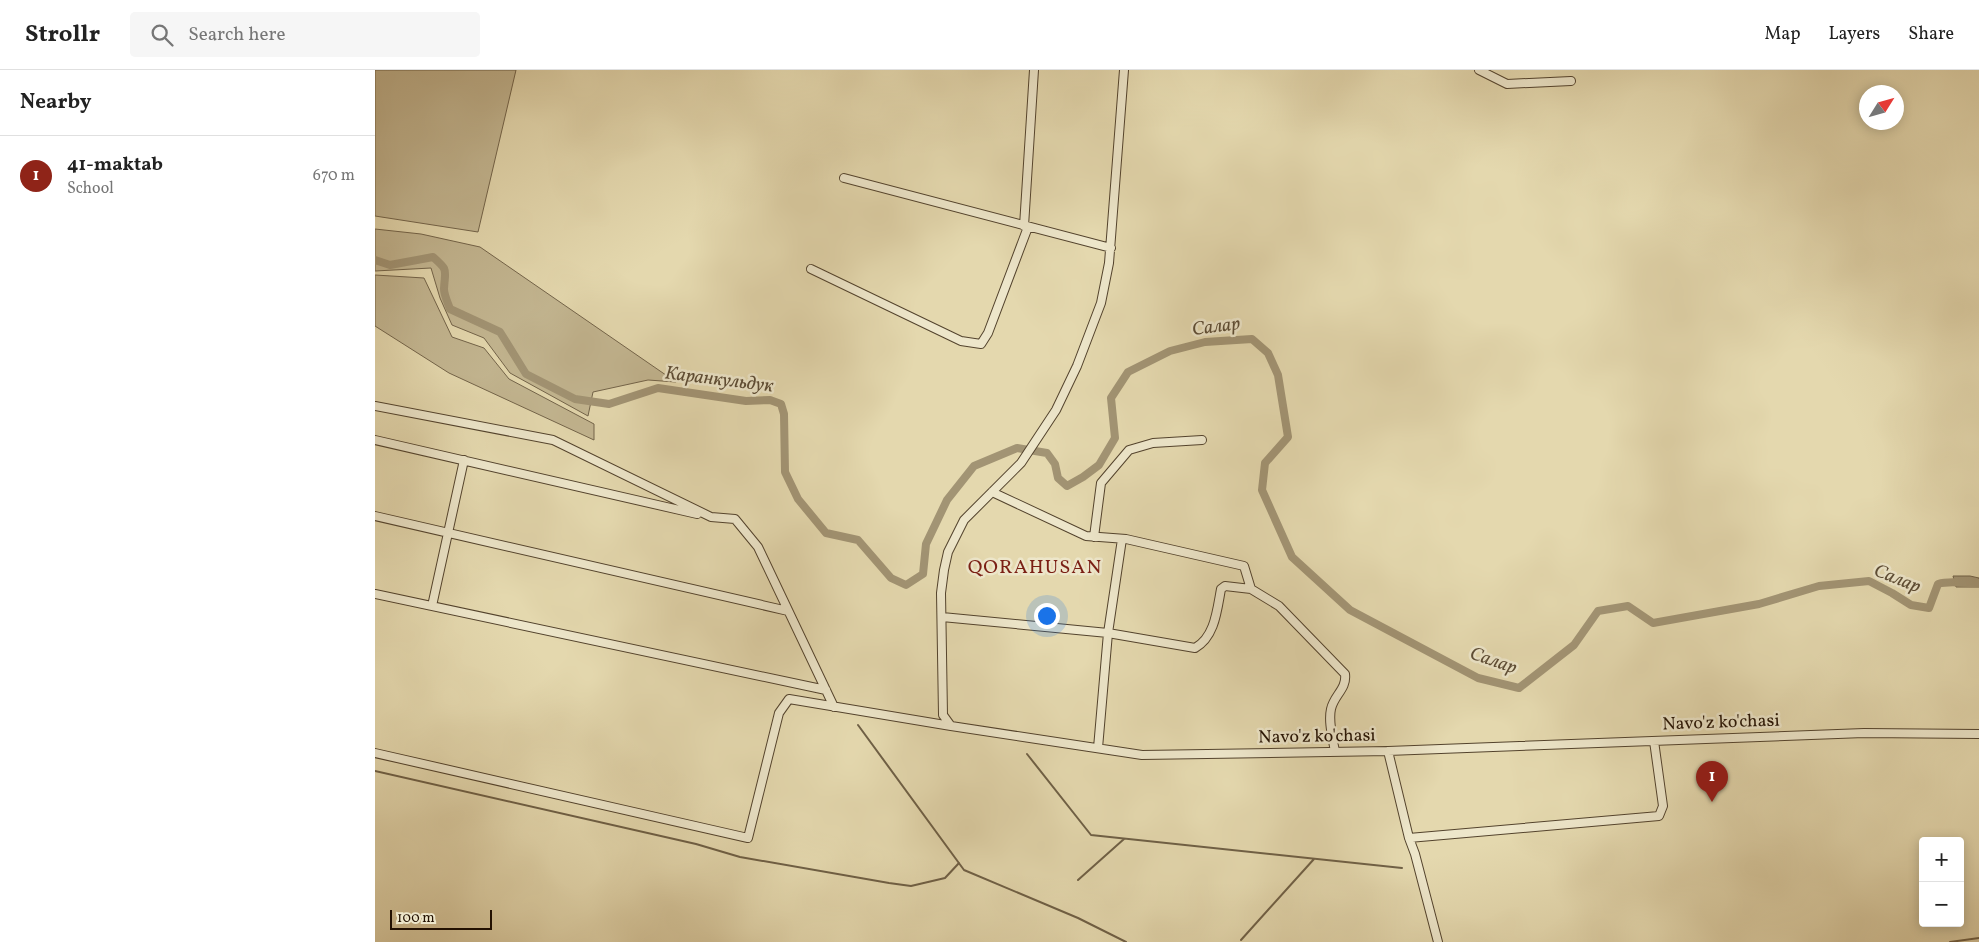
<!DOCTYPE html>
<html lang="en">
<head>
<meta charset="utf-8">
<style>
  body { margin:0; font-family:Vollkorn,serif; background:#f6f6f6; color:#222 }
  .controls { position:absolute; right:15px; bottom:15px; display:grid; overflow:hidden; border-radius:5px; box-shadow:0 2px 12px #0003 }
  .controls button { width:45px; height:45px; display:grid; place-items:center; padding:0; border:0; border-bottom:1px solid #e0e0e0; background:#fff; color:#222; font:25px sans-serif }
  .compass { position:absolute; left:1484px; top:15px; width:45px; height:45px; border-radius:50%; background:#fff; box-shadow:0 2px 12px #0003; rotate:53deg }
  .scale { position:absolute; left:15px; bottom:12px; width:102px; box-sizing:border-box; padding-left:5px; border:2px solid #231102; border-top:0; font-size:14px; line-height:18px; white-space:nowrap; color:#231102; -webkit-text-stroke:4px #ede6ca; paint-order:stroke }
  .you { position:absolute; left:671px; top:545px; width:18px; height:18px; margin:-12px; border:4px solid #fff; border-radius:50%; background:#1a73e8; box-shadow:0 0 0 8px #1a73e833 }
  .badge { display:grid; place-items:center; width:32px; height:32px; border-radius:50%; background:#8f2418; color:#fff; font-size:16px; font-weight:700 }
  .pin { position:absolute; translate:-50% -41px; filter:drop-shadow(0 1px 2px #0008) }
  .pin::after { content:''; position:absolute; top:26px; width:18px; height:15px; background:inherit; clip-path:polygon(0 0,100% 0,50% 100%) }
  .list { margin:0; padding:0; list-style:none }
  h2 { display:flex; justify-content:space-between; align-items:center; height:65px; margin:0; padding:0 20px; font-size:21px }
  h2 small { font-size:16px; font-weight:400; color:#767676 }
  .list li { display:grid; grid-template-columns:32px 1fr auto; gap:15px; align-items:center; box-sizing:border-box; height:80px; padding:0 20px; border-top:1px solid #e0e0e0 }
  .list b { display:block; font-size:19px; white-space:nowrap }
  .list p { margin:0; font-size:16px; white-space:nowrap; color:#767676 }
  .list em { font-size:16px; font-style:normal; color:#767676 }
  .icon { flex:none; width:28px; height:28px; fill:none; stroke:currentColor; stroke-width:2; stroke-linecap:round; stroke-linejoin:round }
  .map { position:relative; flex:none; width:1604px; height:872px; overflow:hidden }
  header { display:flex; align-items:center; gap:30px; box-sizing:border-box; height:70px; padding:0 25px; background:#fff; border-bottom:1px solid #e0e0e0 }
  header strong { font-size:24px }
  nav { display:flex; gap:28px; margin-inline-start:auto; font-size:18px }
  .search { width:350px; height:45px; background:#f6f6f6; display:flex; align-items:center; gap:12px; box-sizing:border-box; padding:0 18px; border-radius:5px; color:#767676; font-size:19px }
  main { display:flex }
  aside { flex:1; background:#fff }
  .map>svg:first-child { display:block }
</style>
</head>
<body>
<header>
<strong>Strollr</strong>
<div class="search"><svg class="icon" aria-label="search" viewBox="0 0 24 24"><circle cx="10" cy="10" r="6"/><path d="M15 15l6 6"/></svg>Search here</div>
<nav><a>Map</a><a>Layers</a><a>Share</a></nav>
</header>
<main>
<aside>
<h2>Nearby<small></small></h2>
<ul class="list">
<li><span class="badge">1</span><div><b>41-maktab</b><p>School</p></div><em>670 m</em></li>
</ul>
</aside>
<div class="map">
<svg width="1604" height="872" viewBox="0 0 1604 872">
  <rect width="100%" height="100%" fill="#e4d8ae"/>
  <filter id="stains"><feTurbulence type="fractalNoise" baseFrequency=".004" numOctaves="4"/><feColorMatrix values="0 0 0 0 .2 0 0 0 0 .09 0 0 0 0 .02 0 0 0 .5 -.17"/></filter>
  <radialGradient id="worn" r=".72"><stop offset=".6" stop-color="#630" stop-opacity="0"/><stop offset="1" stop-color="#630" stop-opacity=".3"/></radialGradient>
  <path fill="#c3b691" stroke="#73644a" d="M0 0H141L103 162 0 146Z
    M0 159 46 164 105 177 301 312 273 310 218 322 213 346 135 303 109 268 77 255 65 228 56 198 0 201Z
    M0 205 49 208 77 267 109 278 134 309 219 354V370L74 303 0 256Z"/>
  <path fill="#a29474" stroke="#6f6046" d="M1578 506H1595L1604 508V517H1581Z"/>
  <g fill="none" stroke-linecap="round" stroke-linejoin="round">
    <path stroke="#6f6046" stroke-width="2" d="M483 655 589 800 703 848 751 872
      M652 684 716 765 1027 798
      M0 701 321 774 365 787 514 813 536 816 570 808 584 793
      M703 810 749 769
      M866 870 939 789
      M1575 872 1604 868"/>
    <path stroke="#a29474" stroke-width="8" d="M0 190 15 195 58 187C74 201 70 199 69 219 69 225 73 233 75 239L125 262 151 304 200 329 234 334 283 318 371 331 395 330 406 334 409 344 410 402 423 429 451 463 483 470 516 508 531 515 548 504 551 474 572 430 599 396 642 378 672 383 680 394 683 408 692 416 708 407 724 395 740 368 736 328 753 302 795 281 830 272 877 269 893 283 903 305 913 367 890 393 887 420 917 487 975 540 1103 608 1144 618 1199 575 1223 541 1253 536 1278 553 1384 534 1444 516 1494 511 1517 523 1536 535 1554 538 1563 514C1576 510 1589 514 1604 513"/>
    <g stroke="#53432d" stroke-width="10">
      <path id="minor" d="M749 0 734 193 726 233 702 296 681 340 646 393 589 450 573 482 569 500 566 523 568 645 576 656 767 685 1013 681 1489 663 1604 664
        M1104 0 1132 14 1196 11
        M469 108 736 178
        M649 156 659 0
        M436 199 586 271 606 274 613 263 653 157
        M0 336 178 370 336 447 360 449 383 477 459 637
        M0 370 322 444
        M617 422 711 466 751 469 869 496 876 519 904 536 970 604C972 619 959 625 956 639 953 652 958 669 960 682
        M0 446 413 541
        M719 467 726 413 754 380 778 373 827 370
        M0 524 451 620
        M57 536 89 390
        M567 547 733 563 820 578C840 567 842 540 846 519L850 516 876 519
        M723 678 733 563 747 469
        M1013 681 1034 768 1040 784 1063 872
        M0 683 373 768 404 643 414 629 576 656
        M1034 768 1284 746 1288 736 1279 671"/>
    </g>
    <use href="#minor" stroke="#ede6ca" stroke-width="8"/>
  </g>
  <g text-anchor="middle" dominant-baseline="central" stroke-width="5" stroke-linejoin="round" paint-order="stroke">
    <g font-size="18" fill="#231102" stroke="#ede6ca">
      <text transform="translate(1346 653) rotate(-2)">Navo'z ko'chasi</text>
      <text transform="translate(942 667) rotate(-1)">Navo'z ko'chasi</text>
    </g>
    <g font-size="19" font-style="italic" fill="#5c4c35" stroke="#ede6ca">
      <text transform="translate(841 257) rotate(-7)">Салар</text>
      <text transform="translate(344 310) rotate(7)">Каранкульдук</text>
      <text transform="translate(1522 509) rotate(22)">Салар</text>
      <text transform="translate(1118 591) rotate(19)">Салар</text>
    </g>
    <g font-size="20" letter-spacing="1" fill="#7a1f14" stroke="#ede6ca">
      <text x="660" y="498">QORAHUSAN</text>
    </g>
  </g>
  <rect width="100%" height="100%" filter="url(#stains)"/>
  <rect width="100%" height="100%" fill="url(#worn)"/>
</svg>
<div class="controls">
<button>+</button>
<button>−</button>
</div>
<svg class="compass" viewBox="-18 -18 36 36"><path d="M0-13l5 13h-10z" fill="#e53935"/><path d="M0 13l5-13h-10z" fill="#767676"/></svg>
<div class="scale">100 m</div>
<div class="you"></div>
<div class="pin badge" style="left:1337px;top:732px">1</div>
</div>
</main>
</body>
</html>
